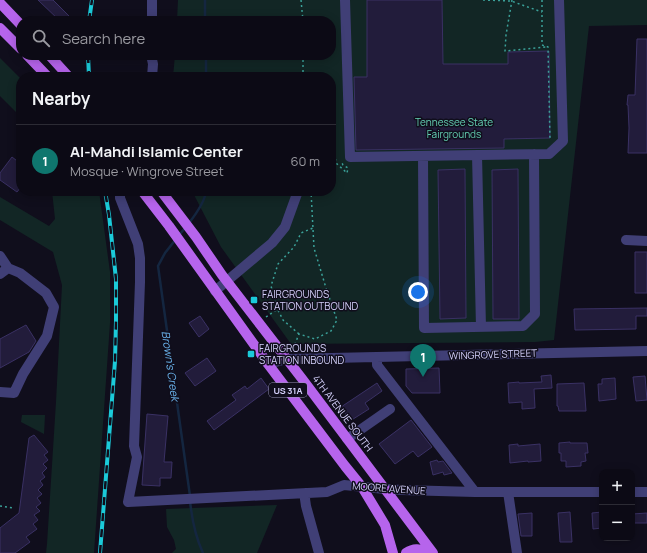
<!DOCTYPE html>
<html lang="en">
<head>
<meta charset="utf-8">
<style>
  body { margin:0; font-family:Manrope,sans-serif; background:#1a1822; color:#f1f3f6 }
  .controls { position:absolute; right:12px; bottom:12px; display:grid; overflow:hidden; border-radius:8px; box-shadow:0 2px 10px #0003 }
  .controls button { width:36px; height:36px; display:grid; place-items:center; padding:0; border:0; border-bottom:1px solid #2c2b34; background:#0c0a15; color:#f1f3f6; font:20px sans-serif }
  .you { position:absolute; left:418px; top:292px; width:14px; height:14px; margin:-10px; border:3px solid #fff; border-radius:50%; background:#1a73e8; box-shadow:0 0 0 6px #1a73e833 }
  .badge { display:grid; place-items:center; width:26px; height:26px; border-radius:50%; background:#0f766e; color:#fff; font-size:13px; font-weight:700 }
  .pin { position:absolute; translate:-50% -33px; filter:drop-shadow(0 1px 2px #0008) }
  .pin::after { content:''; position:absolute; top:21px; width:14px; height:12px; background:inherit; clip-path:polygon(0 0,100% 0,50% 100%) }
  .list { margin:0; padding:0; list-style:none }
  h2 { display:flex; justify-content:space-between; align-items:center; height:52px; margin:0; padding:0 16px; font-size:17px }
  h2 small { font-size:13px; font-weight:400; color:#9a9aa0 }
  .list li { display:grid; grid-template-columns:26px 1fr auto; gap:12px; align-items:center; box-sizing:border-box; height:72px; padding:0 16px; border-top:1px solid #2c2b34 }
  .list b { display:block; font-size:15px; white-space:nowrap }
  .list p { margin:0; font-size:13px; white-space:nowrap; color:#9a9aa0 }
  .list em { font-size:13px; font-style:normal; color:#9a9aa0 }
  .icon { flex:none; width:22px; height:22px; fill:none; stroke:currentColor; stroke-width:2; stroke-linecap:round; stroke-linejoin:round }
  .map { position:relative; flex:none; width:647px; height:553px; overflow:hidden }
  .search { position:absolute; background:#0c0a15; box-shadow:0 2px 10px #0003; left:16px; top:16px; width:320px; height:44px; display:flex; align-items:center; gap:10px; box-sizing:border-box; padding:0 14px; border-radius:16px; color:#9a9aa0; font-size:15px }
  .panel { position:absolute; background:#0c0a15; box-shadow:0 2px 10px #0003; left:16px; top:72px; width:320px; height:124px; border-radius:16px }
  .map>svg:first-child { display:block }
</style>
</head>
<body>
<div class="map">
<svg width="647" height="553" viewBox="0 0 647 553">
  <rect width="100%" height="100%" fill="#100e1c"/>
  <path fill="#122625" d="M178 0H647V25L589 26 554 340 535 342 291 344 221 247 192 191H331V77H173L175 55H331V21H177Z
    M0 58 21 79V117L0 96Z
    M52 191H99L110 272V323L94 553H46L47 544 56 402 62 285 53 252 0 220V197L49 226 55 219Z
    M22 415H45L44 434 21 422Z
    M277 505 257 553H172L176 549 174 540 167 527 166 509Z"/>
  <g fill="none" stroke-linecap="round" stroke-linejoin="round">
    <path stroke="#142640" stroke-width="2.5" d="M205 21V0
      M206 55V77
      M189 223C196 214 205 202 206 191
      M179 235 186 227
      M176 239 165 253 158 266 190 496
      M190 501C192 520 195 536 203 553"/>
  </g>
  <path fill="#221c3b" stroke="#3a3164" d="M38 0H53L70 17 66 21H60Z
    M367 0H442L443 64H508V52L549 51 550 138 504 139V148L356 150 354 77H367Z
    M637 39H647V153H628L629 128 628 105H627L628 95H635Z
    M12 157 21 164V187L17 192 0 180V173Z
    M465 169 466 318 440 319 438 170Z
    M518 169 519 319H493L492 170Z
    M635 252H647V293H635Z
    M647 308V316H636V329L575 330 574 309Z
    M200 316 209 329 199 337 189 323Z
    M26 325 36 341 29 352 0 368V339Z
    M207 358 216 371 195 386 185 373Z
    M439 368 440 393H412L406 386V369Z
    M551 375 552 388 534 389 535 408 522 409V402L509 403 508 383 519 382V383L542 382 541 376Z
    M645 376 647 400 636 401 633 377Z
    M261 378 269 389 214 430 207 421 236 400 232 395 245 386 247 389Z
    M615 378 616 399 599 401 598 384H602V379Z
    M377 383 382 391 365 403 369 409 350 421 341 407Z
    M584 383 586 411H559L558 406H557V384Z
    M147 414 168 416 164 462H172L171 478H160V486L142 485Z
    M411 420 432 447 418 457 413 451 395 464 379 444Z
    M34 435 48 452 44 455 48 460 43 464 47 468 42 473 45 477 40 481 43 485 38 490 42 494 37 498 41 503 36 507 40 511 34 515 38 520 33 524 37 529 26 537 30 542 15 553H0V528L19 513 29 438Z
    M570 442V443H587L588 453H585L586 461 581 462V466L566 467V461H561V453H559V443Z
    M518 444V446L540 444 541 461 528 462V461L510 463 509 445Z
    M437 460 438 462 443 461 452 473 444 475 443 472 433 475 430 462Z
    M570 512 572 542H560L558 513Z
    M602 512V528L593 529 592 513Z
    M532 513V536H521L518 514Z
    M647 513V523H632V514Z"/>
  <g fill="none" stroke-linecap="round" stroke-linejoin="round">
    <path stroke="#3ba199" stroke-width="1.5" stroke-dasharray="2 3" stroke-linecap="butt" d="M301 0 303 21
      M483 0 511 1 542 12
      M512 0 506 35 505 51 546 47
      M542 0V45L548 47 550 140
      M303 55V77
      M332 149 337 164 347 173 348 168 343 165 342 163
      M266 317 278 309
      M299 334 283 320 277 308 271 286 278 264 294 247 301 233 313 228
      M293 349 299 334 315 339 331 331 337 320 326 288 314 248 311 191
      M0 506 14 508"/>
    <path stroke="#403f76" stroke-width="10" d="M345 0 350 157 549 154 563 141 559 0
      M152 21V0
      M151 55 153 64 152 77
      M477 155 481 327
      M423 156 424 328 523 326 535 314 534 154
      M120 191V198L138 244 140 258V282L134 446 137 457 128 502 327 492 344 485 385 489 402 490 475 492H602
      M626 240 647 241
      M0 256 8 268 20 273 46 293 54 307 47 336 23 374 14 393 0 392
      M0 274 8 268
      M215 291 272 243 285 227 298 191
      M377 357V365L475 492
      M268 364 287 359 647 351
      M347 439 390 409
      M508 492 517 553
      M632 492H647
      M306 493 305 499 306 506 319 553"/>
    <path stroke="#b664ec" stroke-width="10" d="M0 3 21 25
      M0 28 21 49
      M27 55 48 77
      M49 55 69 77
      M142 191 169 226 268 364 345 466 362 487 385 525 393 553
      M161 191 196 237 222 275 303 380 433 553
      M406 553C415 547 419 549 428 553"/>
    <g stroke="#1bcad9" stroke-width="4">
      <path id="rail" d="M89 21 92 0
        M88 55 89 77
        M100 553 115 361 116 321V279L109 215 105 191"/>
    </g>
    <use href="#rail" stroke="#100e1c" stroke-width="2.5" stroke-dasharray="8" stroke-linecap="butt"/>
  </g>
  <g fill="#1bcad9" stroke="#100e1c" stroke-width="1.5">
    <rect x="250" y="296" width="8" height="8" rx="2"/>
    <rect x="247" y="350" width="8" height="8" rx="2"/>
  </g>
  <g text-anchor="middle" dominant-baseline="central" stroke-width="3" stroke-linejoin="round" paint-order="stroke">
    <rect fill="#100e1c" stroke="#9895b7" stroke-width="1" x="269" y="383" width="38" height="14" rx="3"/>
    <g font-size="9" font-weight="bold" fill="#d3cff9">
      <text x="288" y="390">US 31A</text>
    </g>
    <g font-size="10" fill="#65cfb3" stroke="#100e1c">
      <text x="454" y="122">Tennessee State<tspan x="454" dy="12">Fairgrounds</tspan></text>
    </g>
    <g font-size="10" fill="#d3cff9" stroke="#100e1c" text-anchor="start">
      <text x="262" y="294">FAIRGROUNDS<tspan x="262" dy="12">STATION OUTBOUND</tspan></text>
      <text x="259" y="348">FAIRGROUNDS<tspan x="259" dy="12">STATION INBOUND</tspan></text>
    </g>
    <g font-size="10" fill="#d3cff9" stroke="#100e1c">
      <text transform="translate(493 354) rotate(-2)">WINGROVE STREET</text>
      <text transform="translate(343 413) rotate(53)">4TH AVENUE SOUTH</text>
      <text transform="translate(389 488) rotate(4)">MOORE AVENUE</text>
    </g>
    <g font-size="11" font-style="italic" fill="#6ab3ec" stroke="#100e1c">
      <text transform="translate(171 366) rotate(82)">Brown's Creek</text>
    </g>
  </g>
</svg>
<div class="controls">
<button>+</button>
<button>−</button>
</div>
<div class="you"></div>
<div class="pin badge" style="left:423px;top:377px">1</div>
<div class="search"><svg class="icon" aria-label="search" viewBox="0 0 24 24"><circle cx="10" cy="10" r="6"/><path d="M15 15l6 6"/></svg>Search here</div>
<section class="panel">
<h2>Nearby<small></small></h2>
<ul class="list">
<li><span class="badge">1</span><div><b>Al-Mahdi Islamic Center</b><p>Mosque · Wingrove Street</p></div><em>60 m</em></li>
</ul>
</section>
</div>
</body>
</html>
